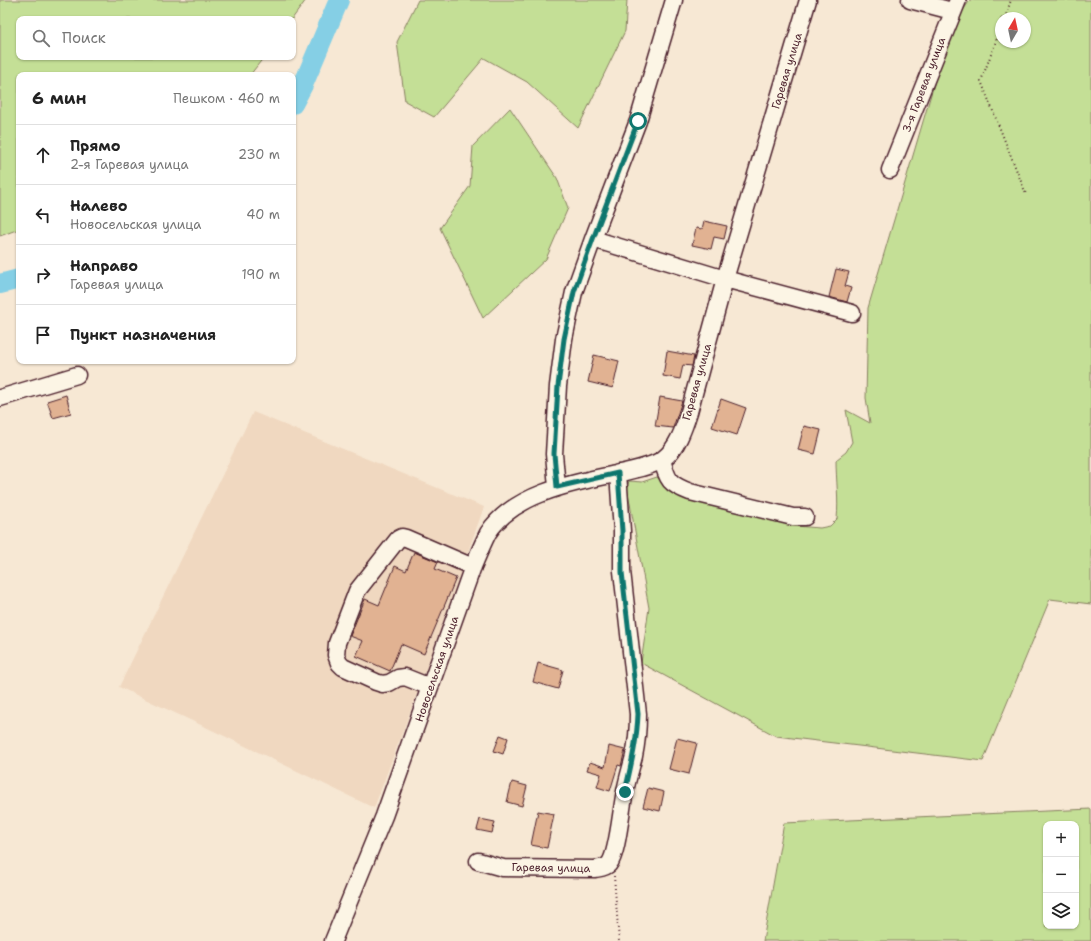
<!DOCTYPE html>
<html lang="ru">
<head>
<meta charset="utf-8">
<style>
  body { margin:0; font-family:"Shantell Sans",sans-serif; background:#f2f2f2; color:#222 }
  .controls { position:absolute; right:12px; bottom:12px; display:grid; overflow:hidden; border-radius:8px; box-shadow:0 1px 3px #0004 }
  .controls button { width:36px; height:36px; display:grid; place-items:center; padding:0; border:0; border-bottom:1px solid #e0e0e0; background:#fff; color:#222; font:20px sans-serif }
  .compass { position:absolute; left:995px; top:12px; width:36px; height:36px; border-radius:50%; background:#fff; box-shadow:0 1px 3px #0004; rotate:9deg }
  .stop { position:absolute; width:12px; height:12px; margin:-9px; border:3px solid #0f766e; border-radius:50%; background:#fff }
  .stop.end { background:#0f766e; border-color:#fff; box-shadow:0 1px 4px #0008 }
  .list { margin:0; padding:0; list-style:none }
  h2 { display:flex; justify-content:space-between; align-items:center; height:52px; margin:0; padding:0 16px; font-size:17px }
  h2 small { font-size:13px; font-weight:400; color:#767676 }
  .list li { display:grid; grid-template-columns:26px 1fr auto; gap:12px; align-items:center; box-sizing:border-box; height:60px; padding:0 16px; border-top:1px solid #e0e0e0 }
  .list b { display:block; font-size:15px; white-space:nowrap }
  .list p { margin:0; font-size:13px; white-space:nowrap; color:#767676 }
  .list em { font-size:13px; font-style:normal; color:#767676 }
  .icon { flex:none; width:22px; height:22px; fill:none; stroke:currentColor; stroke-width:2; stroke-linecap:round; stroke-linejoin:round }
  .map { position:relative; flex:none; width:1091px; height:941px; overflow:hidden }
  .search { position:absolute; background:#fff; box-shadow:0 1px 3px #0004; left:16px; top:16px; width:280px; height:44px; display:flex; align-items:center; gap:10px; box-sizing:border-box; padding:0 14px; border-radius:8px; color:#767676; font-size:15px }
  .panel { position:absolute; background:#fff; box-shadow:0 1px 3px #0004; left:16px; top:72px; width:280px; height:292px; border-radius:8px }
  .map>svg:first-child { display:block }
</style>
</head>
<body>
<div class="map">
<svg width="1091" height="941" viewBox="0 0 1091 941">
  <rect width="100%" height="100%" fill="#f7e8d4"/>
  <filter id="ink" filterUnits="userSpaceOnUse"><feTurbulence type="fractalNoise" baseFrequency=".025" numOctaves="2"/><feDisplacementMap in="SourceGraphic" scale="8" xChannelSelector="R" yChannelSelector="G"/><feConvolveMatrix kernelMatrix="1 2 1 2 8 2 1 2 1" color-interpolation-filters="sRGB"/></filter>
  <g filter="url(#ink)">
    <path fill="#f0d8c0" d="M253 412 484 507 421 683 374 808 216 732 119 687Z"/>
    <path fill="#c4df96" stroke="#877f60" fill-rule="evenodd" d="M0 0H306L292 19H19V57H264L250 75H19V229L0 236Z
      M418 0H627L625 31 578 128 527 82 484 58 434 117 405 101 397 42Z
      M970 0H1091V604L1050 599 983 761 776 736 641 663 649 608 627 487 629 481 642 482 657 477 664 485 691 500 795 526 820 528 830 526 837 519C839 499 836 480 836 460L846 452 852 442 846 410 870 423 866 398 868 308 950 30ZM1001 18H1025V42H1001Z
      M510 108 557 178 568 208 546 259 483 318 440 228 470 186 473 146Z
      M1091 809V941H763L784 823ZM1046 824H1076V926H1046Z"/>
    <g fill="none" stroke-linecap="round" stroke-linejoin="round">
      <path stroke="#85cfe5" stroke-width="20" d="M293 104 303 85 339 0
        M0 284 19 279"/>
    </g>
    <path fill="#e1b292" stroke="#4a1f2b" d="M704 221 727 226 724 239 714 237 711 249 692 245 696 228 702 229Z
      M836 269 849 272 845 286 851 288 847 302 829 297Z
      M667 351 694 356 692 366 683 365 680 379 663 376Z
      M594 355 619 361 613 388 588 382Z
      M66 395 71 413 53 418 47 401Z
      M660 397 682 401 673 428 655 426Z
      M721 399 746 408 737 435 712 427Z
      M804 426 821 430 815 454 798 450Z
      M414 552 438 562 435 569 456 578 424 654 401 644 390 671 356 656 363 641 350 636 365 599 379 605 395 566 406 571Z
      M538 663 563 670 558 689 533 682Z
      M500 735 508 738 503 754 494 751Z
      M677 738 697 743 689 774 669 769Z
      M609 746 625 750 621 766 618 765 610 791 597 787 601 774 587 770 590 762 605 767Z
      M512 782 527 786 522 806 507 802Z
      M648 788 664 792 660 811 643 807Z
      M538 811 554 814 547 848 531 845Z
      M480 819 495 822 492 833 477 830Z"/>
    <g fill="none" stroke-linecap="round" stroke-linejoin="round">
      <g stroke="#4a1f2b" stroke-width="19">
        <path id="minor" d="M910 0 952 11
          M890 170 958 0
          M593 239 725 279 852 313
          M0 398 77 375
          M662 460C668 481 669 484 690 492L793 517H805
          M557 487 554 454 558 386 564 339 574 292 593 239 638 121 674 0
          M430 687 405 677 398 678 389 683 382 684 376 682 343 667 339 663 336 655 337 643 357 591 398 539 402 537 406 538 473 567
          M478 861 503 868 595 869C600 868 605 868 609 864 618 853 621 808 625 792 627 780 631 768 634 756 637 742 638 728 638 714L622 571V531L618 473
          M333 941 384 816 472 569C477 557 482 545 488 533 512 495 571 483 611 475 625 472 652 467 663 459 677 449 684 428 689 412L725 279 808 0"/>
      </g>
      <path stroke="#4a1f2b" stroke-width="2" stroke-dasharray="1 3" stroke-linecap="butt" d="M1005 18 1011 0
        M1001 28 981 81 1026 194
        M614 876 619 941"/>
      <use href="#minor" stroke="#fcf5e5" stroke-width="16"/>
    </g>
  </g>
  <g fill="none" stroke-linecap="round" stroke-linejoin="round" filter="url(#ink)">
    <path stroke="#0f766e" stroke-width="5" d="M625 792C631 765 637 741 638 714L622 572V531L618 473 557 487 554 454 558 386 564 339 574 292 593 239 638 121"/>
  </g>
  <g text-anchor="middle" dominant-baseline="central" stroke-width="3.5" stroke-linejoin="round" paint-order="stroke">
    <g font-size="11" fill="#4a1f2b" stroke="#fcf5e5">
      <text transform="translate(787 71) rotate(-73)">Гаревая улица</text>
      <text transform="translate(924 85) rotate(-69)">3-я Гаревая улица</text>
      <text transform="translate(697 382) rotate(-74)">Гаревая улица</text>
      <text transform="translate(437 669) rotate(-71)">Новосельская улица</text>
      <text transform="translate(551 868) rotate(1)">Гаревая улица</text>
    </g>
  </g>
</svg>
<div class="controls">
<button>+</button>
<button>−</button>
<button><svg class="icon" aria-label="layers" viewBox="0 0 24 24"><path d="M12 4l9 5-9 5-9-5zM3 14l9 5 9-5"/></svg></button>
</div>
<svg class="compass" viewBox="-18 -18 36 36"><path d="M0-13l5 13h-10z" fill="#e53935"/><path d="M0 13l5-13h-10z" fill="#767676"/></svg>
<div class="stop" style="left:638px;top:121px"></div>
<div class="stop end" style="left:625px;top:792px"></div>
<div class="search"><svg class="icon" aria-label="search" viewBox="0 0 24 24"><circle cx="10" cy="10" r="6"/><path d="M15 15l6 6"/></svg>Поиск</div>
<section class="panel">
<h2>6 мин<small>Пешком · 460 m</small></h2>
<ul class="list">
<li><svg class="icon" aria-label="ahead" viewBox="0 0 24 24"><path d="M12 20V5M6 11l6-6 6 6"/></svg><div><b>Прямо</b><p>2-я Гаревая улица</p></div><em>230 m</em></li>
<li><svg class="icon" aria-label="left" viewBox="0 0 24 24"><path d="M17 20v-9H6M10 6l-5 5 5 5"/></svg><div><b>Налево</b><p>Новосельская улица</p></div><em>40 m</em></li>
<li><svg class="icon" aria-label="right" viewBox="0 0 24 24"><path d="M7 20v-9h11M14 6l5 5-5 5"/></svg><div><b>Направо</b><p>Гаревая улица</p></div><em>190 m</em></li>
<li><svg class="icon" aria-label="arrive" viewBox="0 0 24 24"><path d="M6 21V4h12l-3 4 3 4H6"/></svg><div><b>Пункт назначения</b></div></li>
</ul>
</section>
</div>
</body>
</html>
